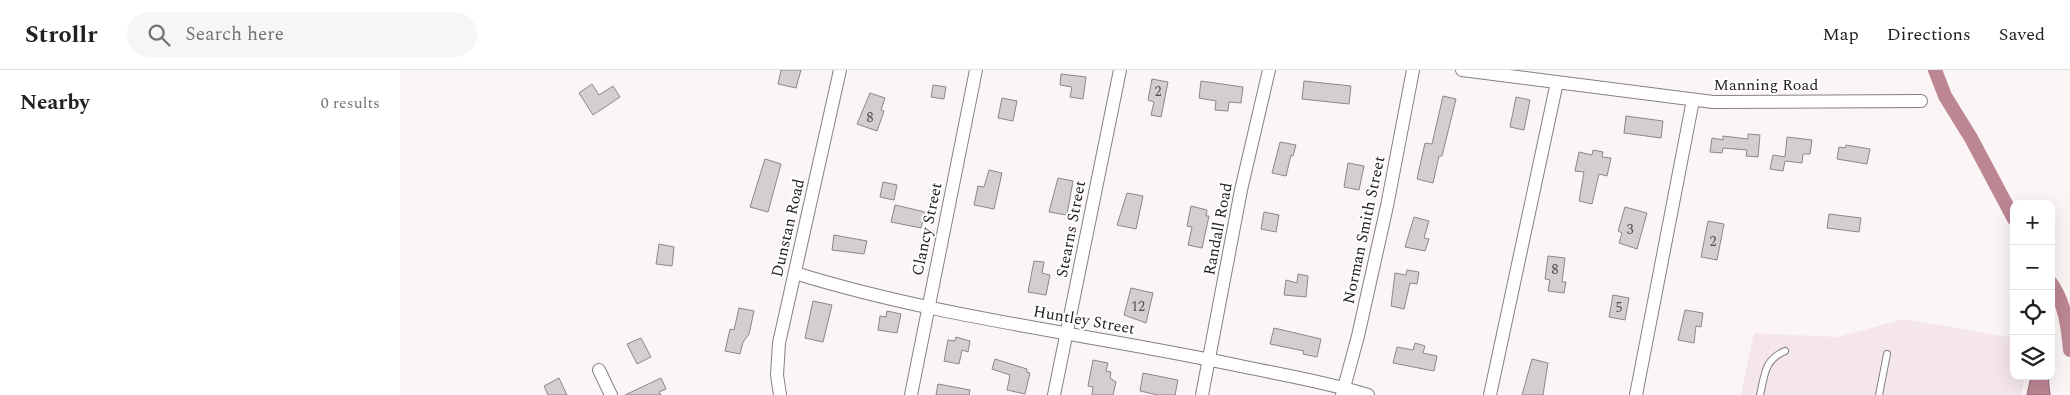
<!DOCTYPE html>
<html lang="en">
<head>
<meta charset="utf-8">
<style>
  body { margin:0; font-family:Spectral,serif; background:#f6f6f6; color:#202124 }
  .controls { position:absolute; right:15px; bottom:15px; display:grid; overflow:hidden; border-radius:10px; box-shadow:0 5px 20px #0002 }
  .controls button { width:45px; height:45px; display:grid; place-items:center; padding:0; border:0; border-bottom:1px solid #e0e0e0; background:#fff; color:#202124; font:25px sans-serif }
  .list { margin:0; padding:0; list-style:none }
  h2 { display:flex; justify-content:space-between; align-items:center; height:65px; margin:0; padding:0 20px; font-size:21px }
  h2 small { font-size:16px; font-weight:400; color:#757577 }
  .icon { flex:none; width:28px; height:28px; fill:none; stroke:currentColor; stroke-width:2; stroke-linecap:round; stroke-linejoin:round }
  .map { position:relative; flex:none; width:1670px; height:325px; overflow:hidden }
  header { display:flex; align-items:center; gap:30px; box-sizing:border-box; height:70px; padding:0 25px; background:#fff; border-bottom:1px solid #e0e0e0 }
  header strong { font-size:24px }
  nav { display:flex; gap:28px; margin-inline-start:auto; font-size:18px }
  .search { width:350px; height:45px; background:#f6f6f6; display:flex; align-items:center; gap:12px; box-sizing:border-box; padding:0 18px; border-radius:28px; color:#757577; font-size:19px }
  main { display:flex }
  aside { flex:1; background:#fff }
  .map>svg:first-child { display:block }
</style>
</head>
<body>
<header>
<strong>Strollr</strong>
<div class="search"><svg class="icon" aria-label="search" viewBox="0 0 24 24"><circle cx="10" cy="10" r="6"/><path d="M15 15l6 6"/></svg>Search here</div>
<nav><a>Map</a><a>Directions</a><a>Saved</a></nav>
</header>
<main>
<aside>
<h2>Nearby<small>0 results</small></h2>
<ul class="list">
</ul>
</aside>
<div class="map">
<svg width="1670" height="325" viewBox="0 0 1670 325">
  <rect width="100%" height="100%" fill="#fbf5f6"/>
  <path fill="#f4e6e9" d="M1504 249 1614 268V306H1625L1621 325H1341L1354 263 1438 267Z"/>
  <path fill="#bd8694" stroke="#8f6872" d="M1631 306H1648L1650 325H1627Z"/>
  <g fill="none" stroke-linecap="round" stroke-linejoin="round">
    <path stroke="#bd8694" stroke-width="14" d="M1535 0 1545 26 1571 68 1614 149
      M1651 213C1665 233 1668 257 1670 280"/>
  </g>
  <path fill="#d3cecf" stroke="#8c8788" d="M381 0H401L396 18 378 14Z
    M661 4 686 7 683 29 670 27 672 17 660 15Z
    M752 9 768 12 761 47 751 45 754 32 748 30Z
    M801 11 843 17 841 33 829 32 828 41 815 40 816 31 799 28Z
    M904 11 951 16 949 34 902 29Z
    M192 14 199 25 213 16 220 27 193 45 179 23Z
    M533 15 546 17 544 29 531 27Z
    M470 23 485 28 481 40 484 41 477 61 457 54Z
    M1043 26 1056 29 1042 86H1039L1033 113 1017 109 1025 73 1032 74Z
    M1116 27 1130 30 1124 60 1110 57Z
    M602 28 617 31 613 51 598 48Z
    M1226 46 1263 51 1261 68 1224 63Z
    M1348 64 1360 65 1358 87 1346 86 1347 80 1323 78 1322 83 1310 82 1312 68 1323 70V66L1348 69Z
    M1387 67 1412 70 1410 84H1403L1402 93 1385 91 1383 101 1370 99 1373 85 1385 87Z
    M880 72 896 75 893 86 891 85 886 106 872 103Z
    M1446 75 1470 79 1467 94 1437 89 1439 77 1445 78Z
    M1193 80 1203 82 1202 87 1211 88 1207 106 1199 104 1192 134 1179 131 1184 102 1175 101 1179 82 1192 85Z
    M365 89 381 94 368 142 350 137Z
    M948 93 964 96 959 120 944 117Z
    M589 100 602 103 594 139 574 135 578 116 584 117Z
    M658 108 673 111 667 145 649 142Z
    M483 112 497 115 494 130 480 127Z
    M727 123 743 126 736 159 717 155Z
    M495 135 525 142 521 158 491 152Z
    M791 136 807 140 806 146H809L802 178 788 175 792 157 787 156Z
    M1225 137 1247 143 1237 179 1219 173 1222 163 1218 161Z
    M864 142 879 145 876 162 861 159Z
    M1429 144 1461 148 1459 162 1427 158Z
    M1014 147 1029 151 1024 168 1029 169 1025 181 1005 177Z
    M1308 151 1324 154 1317 190 1301 187Z
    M434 165 467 171 464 184 432 180Z
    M259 174 274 177 272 196 256 194Z
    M1148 186 1165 188 1162 212H1166L1164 223 1148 221 1150 210 1145 209Z
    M634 191 644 192 642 203 650 205 646 225 628 222Z
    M1007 200 1019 202 1017 214 1010 213 1004 239 991 236 995 203 1006 205Z
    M898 204 908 206 906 227 884 225 886 210 897 213Z
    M731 218 753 223 746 253 724 245Z
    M1213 225 1229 228 1225 250 1209 247Z
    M413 231 432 235 423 272 405 268Z
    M339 238 354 241 349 264 343 272 340 284 325 281 330 259 334 260Z
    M1285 240 1303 243 1301 257 1296 256 1294 273 1278 270Z
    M487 241 501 244 497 263 478 260 480 246 486 247Z
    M874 258 921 269 917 287 903 284 904 281 870 274Z
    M556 267 570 271 568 282 562 280 559 294 544 291 548 270 555 271Z
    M241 268 251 287 237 294 227 274Z
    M1015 273 1025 276 1023 283 1037 286 1034 301 993 293 997 277 1013 280Z
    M595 289 627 299V302L630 303 625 324 607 320 610 305 592 299Z
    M1132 289 1148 293 1143 325H1122Z
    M693 290 708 293 706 301 711 302 710 308 716 312 713 325H692L693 317 688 316Z
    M743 303 778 310 775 325H758L740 321Z
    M159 308 167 325H148L144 316Z
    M261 308 266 319 259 322 261 325H225Z
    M538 314 570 320 569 325H536Z"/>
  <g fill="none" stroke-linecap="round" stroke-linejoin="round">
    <g stroke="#858081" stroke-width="8">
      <path id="lane" d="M1360 325C1365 304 1364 290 1385 281
        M1479 325 1487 284"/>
    </g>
    <g stroke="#858081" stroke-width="14">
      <path id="street" d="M1062 0 1313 32 1521 31
        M395 203C543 249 698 265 850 298 889 306 929 313 968 325
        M199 300 211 325
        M380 325 377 305 379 273 440 0
        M511 325 576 0
        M654 325 720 0
        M802 325 841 120 869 0
        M942 325 958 266 987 136 1013 0
        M1090 325 1157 12
        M1236 325 1293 30"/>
    </g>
    <use href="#lane" stroke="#fff" stroke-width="6"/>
    <use href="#street" stroke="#fff" stroke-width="12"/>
  </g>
  <g text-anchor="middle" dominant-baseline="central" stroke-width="4" stroke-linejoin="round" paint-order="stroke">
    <g font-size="14" fill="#504d4d">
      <text x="758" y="21">2</text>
      <text x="470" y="47">8</text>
      <text x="1230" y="159">3</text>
      <text x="1313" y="171">2</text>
      <text x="1155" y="199">8</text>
      <text x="738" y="236">12</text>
      <text x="1219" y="237">5</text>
    </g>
    <g font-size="16" fill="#242222" stroke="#fff">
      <text x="1366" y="15">Manning Road</text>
      <text transform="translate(388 158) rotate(-77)">Dunstan Road</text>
      <text transform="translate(527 159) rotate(-78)">Clancy Street</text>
      <text transform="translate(671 159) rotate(-79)">Stearns Street</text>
      <text transform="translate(818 159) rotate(-79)">Randall Road</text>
      <text transform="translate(964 160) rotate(-78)">Norman Smith Street</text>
      <text transform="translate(684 250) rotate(10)">Huntley Street</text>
    </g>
  </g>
</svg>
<div class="controls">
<button>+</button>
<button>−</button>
<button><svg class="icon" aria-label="locate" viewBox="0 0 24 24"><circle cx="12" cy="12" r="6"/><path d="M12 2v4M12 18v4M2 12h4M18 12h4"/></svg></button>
<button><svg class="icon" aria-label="layers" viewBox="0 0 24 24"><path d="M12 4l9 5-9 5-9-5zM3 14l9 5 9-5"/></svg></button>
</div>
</div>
</main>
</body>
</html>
